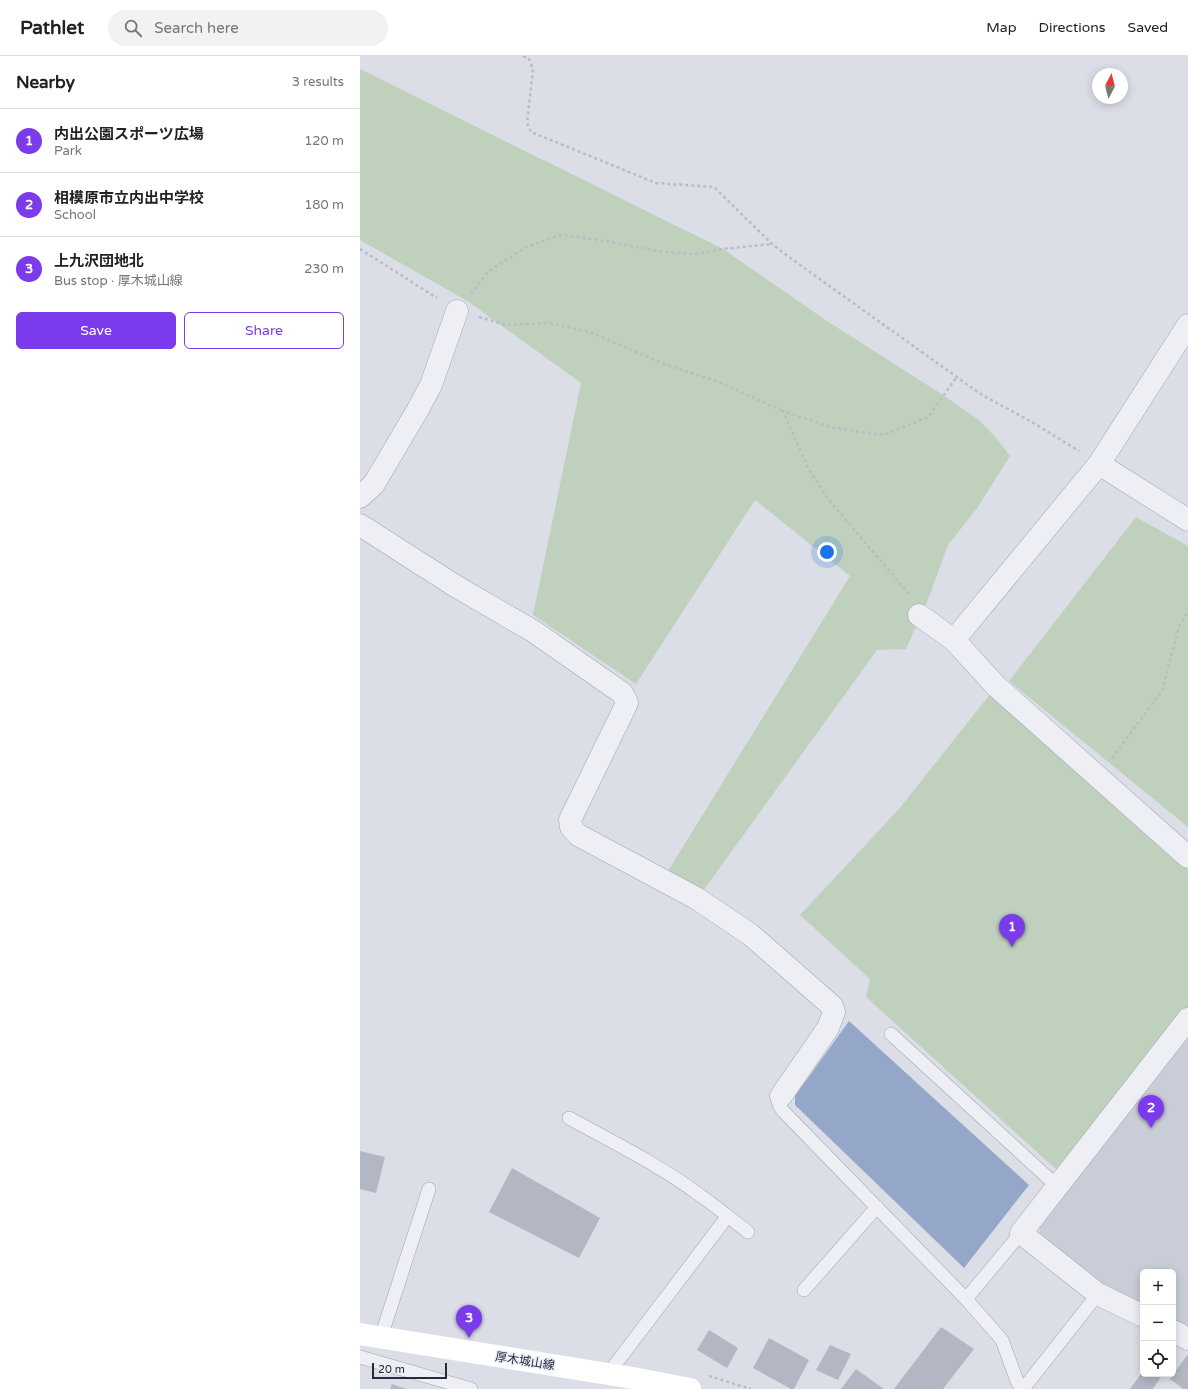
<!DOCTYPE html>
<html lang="en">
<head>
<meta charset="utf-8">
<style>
  body { margin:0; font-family:"Varela Round","Noto Sans JP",sans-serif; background:#f2f2f2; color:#222 }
  .controls { position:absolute; right:12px; bottom:12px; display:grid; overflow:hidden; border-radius:6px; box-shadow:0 2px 10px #0003 }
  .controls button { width:36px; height:36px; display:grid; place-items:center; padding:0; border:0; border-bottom:1px solid #e0e0e0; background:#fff; color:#222; font:20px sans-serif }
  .compass { position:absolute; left:732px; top:12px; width:36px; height:36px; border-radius:50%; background:#fff; box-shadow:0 2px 10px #0003; rotate:7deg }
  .scale { position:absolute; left:12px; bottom:10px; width:75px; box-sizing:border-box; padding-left:4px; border:2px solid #252b3d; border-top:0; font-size:11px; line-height:14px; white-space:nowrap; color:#252b3d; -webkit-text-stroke:3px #ebedf4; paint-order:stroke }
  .you { position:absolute; left:467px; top:496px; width:14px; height:14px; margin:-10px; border:3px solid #fff; border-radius:50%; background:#1a73e8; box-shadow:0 0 0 6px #1a73e833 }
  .badge { display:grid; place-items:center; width:26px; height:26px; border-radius:50%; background:#7c3aed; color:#fff; font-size:13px; font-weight:700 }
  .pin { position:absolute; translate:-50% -33px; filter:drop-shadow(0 1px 2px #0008) }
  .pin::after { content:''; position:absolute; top:21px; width:14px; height:12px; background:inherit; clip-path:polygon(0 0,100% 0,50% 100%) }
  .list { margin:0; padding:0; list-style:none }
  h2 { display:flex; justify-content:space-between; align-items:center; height:52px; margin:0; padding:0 16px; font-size:17px }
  h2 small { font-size:13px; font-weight:400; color:#767676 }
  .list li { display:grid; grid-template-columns:26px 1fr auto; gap:12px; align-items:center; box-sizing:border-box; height:64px; padding:0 16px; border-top:1px solid #e0e0e0 }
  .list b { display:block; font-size:15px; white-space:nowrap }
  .list p { margin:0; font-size:13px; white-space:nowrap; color:#767676 }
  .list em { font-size:13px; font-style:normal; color:#767676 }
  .actions { display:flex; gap:8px; padding:12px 16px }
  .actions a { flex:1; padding:9px 0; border:1px solid #7c3aed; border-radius:6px; text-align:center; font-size:14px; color:#7c3aed }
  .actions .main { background:#7c3aed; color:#fff }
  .icon { flex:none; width:22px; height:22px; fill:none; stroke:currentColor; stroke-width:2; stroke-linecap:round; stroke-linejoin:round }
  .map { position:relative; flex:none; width:828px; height:1333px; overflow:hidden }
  header { display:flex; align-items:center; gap:24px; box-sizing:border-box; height:56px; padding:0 20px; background:#fff; border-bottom:1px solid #e0e0e0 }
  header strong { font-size:19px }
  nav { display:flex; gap:22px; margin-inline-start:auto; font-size:14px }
  .search { width:280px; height:36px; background:#f2f2f2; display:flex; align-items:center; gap:10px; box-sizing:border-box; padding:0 14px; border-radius:22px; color:#767676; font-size:15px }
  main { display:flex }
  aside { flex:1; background:#fff }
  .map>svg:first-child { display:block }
</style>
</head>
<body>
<header>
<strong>Pathlet</strong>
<div class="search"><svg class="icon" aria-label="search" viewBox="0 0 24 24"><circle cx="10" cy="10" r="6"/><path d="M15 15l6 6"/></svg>Search here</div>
<nav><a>Map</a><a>Directions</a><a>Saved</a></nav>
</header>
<main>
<aside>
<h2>Nearby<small>3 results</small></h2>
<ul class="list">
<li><span class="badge">1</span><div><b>内出公園スポーツ広場</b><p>Park</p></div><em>120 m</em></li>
<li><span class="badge">2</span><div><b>相模原市立内出中学校</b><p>School</p></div><em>180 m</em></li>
<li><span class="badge">3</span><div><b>上九沢団地北</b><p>Bus stop · 厚木城山線</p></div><em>230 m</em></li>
</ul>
<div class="actions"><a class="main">Save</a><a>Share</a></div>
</aside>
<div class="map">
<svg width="828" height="1333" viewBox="0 0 828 1333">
  <rect width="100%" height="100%" fill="#dbdee6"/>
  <path fill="#c9cdd8" d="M828 978V1271L813 1263V1216H783V1249L738 1227 680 1177 679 1166Z"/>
  <path fill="#bfd0bc" d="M0 13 363 193 467 265 583 339 619 364 637 383 650 400 618 451 588 489 569 541 546 593 517 594 343 835 308 815 490 520 395 444 276 628 173 559 221 327 109 246 0 184Z
    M776 461 828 490V771L649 625Z
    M631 637 828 813V954L698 1115 506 941 510 923 440 859 539 753Z"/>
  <path fill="#95a7c8" d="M489 965 669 1129 604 1212 435 1049V1040Z"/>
  <path fill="#b3b7c3" d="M0 1095 25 1101 16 1137 0 1133Z
    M152 1112 240 1162 219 1202 129 1156Z
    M581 1271 614 1293 583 1333H534Z
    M349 1274 378 1292 367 1312 337 1294Z
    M409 1282 449 1304 434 1333H431L393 1312Z
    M470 1289 491 1298 478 1324 456 1314Z
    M827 1299 828 1300V1333H823L810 1323Z
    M496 1313 524 1333H481Z
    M783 1315V1318H803L793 1333H770Z
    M32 1328 46 1333H30Z"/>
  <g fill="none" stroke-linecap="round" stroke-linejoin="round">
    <g stroke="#a1a5b0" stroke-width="14">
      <path id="lane" d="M531 978 697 1130
        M421 1040C416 1045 419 1050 423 1055L606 1243 642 1284 657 1325 662 1333
        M209 1062C253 1086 301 1110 341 1140 357 1151 372 1164 388 1176
        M444 1234 517 1151
        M606 1243 661 1177
        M21 1281 69 1133
        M0 1301 111 1333
        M248 1318 367 1161
        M663 1333 738 1238"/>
    </g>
    <g stroke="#a1a5b0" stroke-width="23">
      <path id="street" d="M739 408 828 464
        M0 441 14 428 57 355 71 329 97 255
        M0 469 97 531 173 575 262 637 266 644 267 647 210 764 211 771 218 779 336 842 391 879 472 950 474 956 468 972 421 1040
        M559 559 594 584 636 630 828 801
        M594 584 739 408 828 269
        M783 1260 738 1238 661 1177 828 963
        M813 1275 828 1283"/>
    </g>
    <path stroke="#babcc5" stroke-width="2.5" stroke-dasharray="3 3" stroke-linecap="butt" d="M163 0 169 3 173 13 167 67 171 76 296 127 354 131 412 188 433 204 622 339 672 366 719 395
      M0 193 77 242
      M111 238 128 216 166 191 201 179 246 185 297 195 333 198 363 193 412 188
      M119 261 146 269 190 267 232 277 304 308 359 326 423 355
      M549 538 468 443 448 412 423 355 474 372 524 379 568 361 596 322
      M752 702 802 635 819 571 828 555
      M349 1320 391 1333"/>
    <use href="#lane" stroke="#eeeff5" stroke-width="13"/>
    <use href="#street" stroke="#eeeff5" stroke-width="22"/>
    <path stroke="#fff" stroke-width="22" d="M0 1278 273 1322 330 1333"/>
  </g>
  <g text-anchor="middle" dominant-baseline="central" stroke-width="3" stroke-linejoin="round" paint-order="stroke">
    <g font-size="12" fill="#252b3d" stroke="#ebedf4">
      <text transform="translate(165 1305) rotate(9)">厚木城山線</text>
    </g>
  </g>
</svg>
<div class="controls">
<button>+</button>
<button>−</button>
<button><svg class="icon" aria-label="locate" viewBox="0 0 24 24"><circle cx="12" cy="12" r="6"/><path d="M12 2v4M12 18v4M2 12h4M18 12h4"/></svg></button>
</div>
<svg class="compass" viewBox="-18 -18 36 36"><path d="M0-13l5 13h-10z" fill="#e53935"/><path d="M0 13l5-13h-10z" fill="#767676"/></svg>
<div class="scale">20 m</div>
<div class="you"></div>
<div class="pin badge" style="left:652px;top:891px">1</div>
<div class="pin badge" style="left:791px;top:1072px">2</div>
<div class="pin badge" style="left:109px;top:1282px">3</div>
</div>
</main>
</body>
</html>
